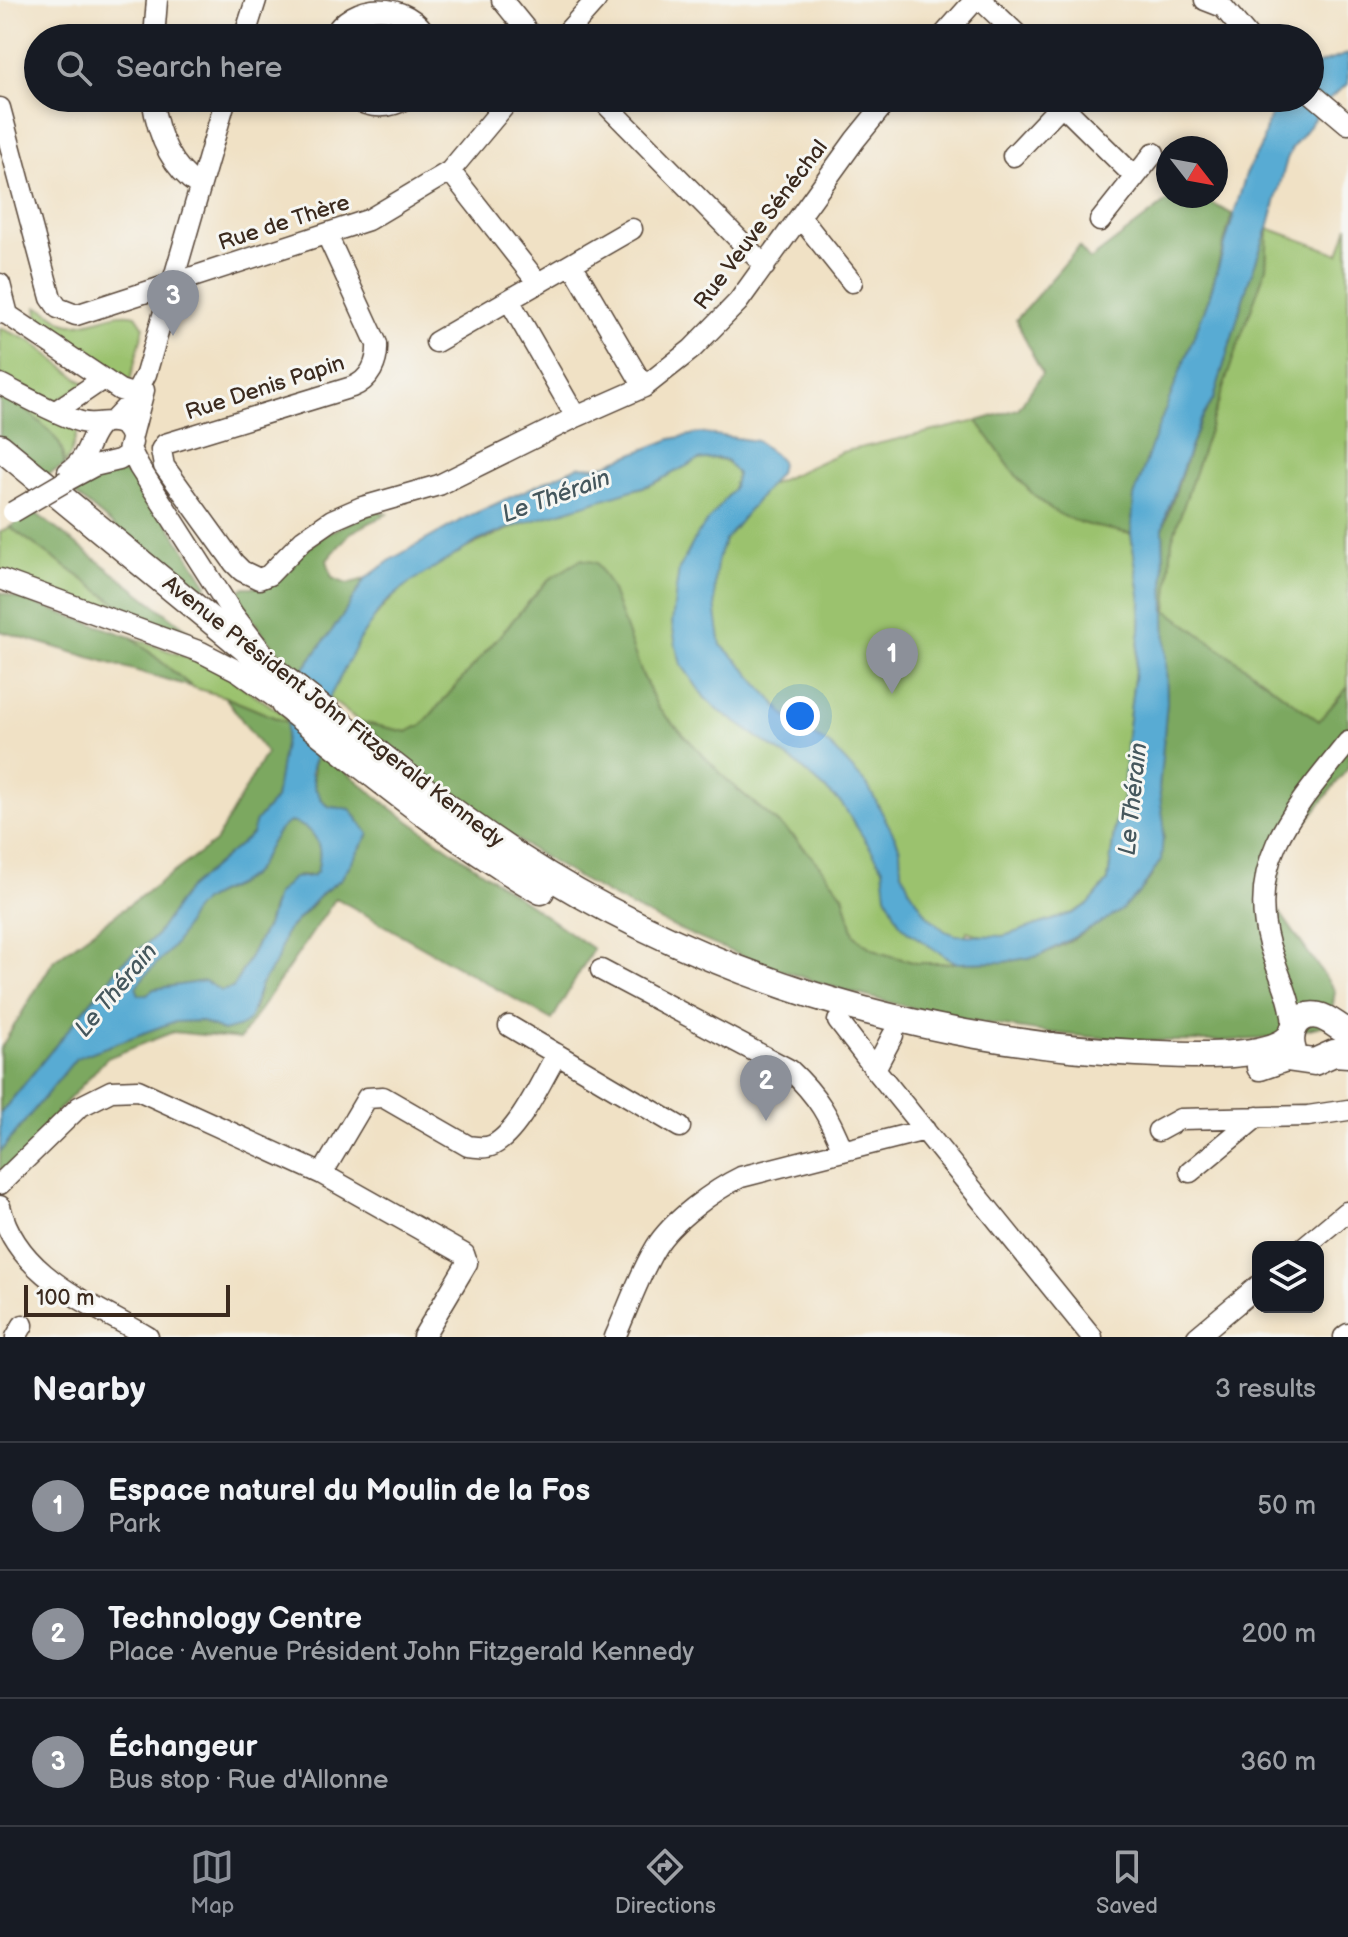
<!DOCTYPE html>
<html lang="en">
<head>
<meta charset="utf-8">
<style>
  body { margin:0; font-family:"Balsamiq Sans",sans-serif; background:#20242c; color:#f1f3f6 }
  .controls { position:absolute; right:24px; bottom:24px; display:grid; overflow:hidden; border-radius:16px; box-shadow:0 4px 12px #0003 }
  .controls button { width:72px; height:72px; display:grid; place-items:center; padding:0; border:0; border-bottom:2px solid #363941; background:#171b24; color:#f1f3f6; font:40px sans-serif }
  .compass { position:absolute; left:1156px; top:136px; width:72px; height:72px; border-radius:50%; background:#171b24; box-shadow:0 4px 12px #0003; rotate:121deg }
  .scale { position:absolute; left:24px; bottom:20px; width:206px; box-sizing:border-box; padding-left:8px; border:4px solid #3b2a1e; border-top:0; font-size:22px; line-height:28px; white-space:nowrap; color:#3b2a1e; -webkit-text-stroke:6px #f6f6f2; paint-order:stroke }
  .you { position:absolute; left:800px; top:716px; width:28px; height:28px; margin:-20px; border:6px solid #fff; border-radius:50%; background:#1a73e8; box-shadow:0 0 0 12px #1a73e833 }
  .badge { display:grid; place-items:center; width:52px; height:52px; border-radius:50%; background:#8c9099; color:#fff; font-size:26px; font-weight:700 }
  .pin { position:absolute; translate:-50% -66px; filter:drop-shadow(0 2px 4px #0008) }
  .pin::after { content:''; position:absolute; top:42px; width:28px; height:24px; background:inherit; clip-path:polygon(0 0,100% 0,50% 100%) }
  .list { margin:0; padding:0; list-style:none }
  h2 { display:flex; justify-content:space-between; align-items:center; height:104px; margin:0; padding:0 32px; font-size:34px }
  h2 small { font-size:26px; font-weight:400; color:#9ea1a6 }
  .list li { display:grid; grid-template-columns:52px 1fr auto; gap:24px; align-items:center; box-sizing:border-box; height:128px; padding:0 32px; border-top:2px solid #363941 }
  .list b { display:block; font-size:30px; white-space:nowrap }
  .list p { margin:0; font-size:26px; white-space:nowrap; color:#9ea1a6 }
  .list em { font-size:26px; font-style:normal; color:#9ea1a6 }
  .icon { flex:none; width:44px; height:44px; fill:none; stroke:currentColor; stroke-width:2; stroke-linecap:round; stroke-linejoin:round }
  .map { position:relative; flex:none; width:1348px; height:1337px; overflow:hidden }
  .search { position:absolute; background:#171b24; box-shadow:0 4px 12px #0003; left:24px; right:24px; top:24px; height:88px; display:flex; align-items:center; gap:20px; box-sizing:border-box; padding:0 28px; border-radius:44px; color:#9ea1a6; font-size:30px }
  .sheet { height:488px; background:#171b24 }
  nav { display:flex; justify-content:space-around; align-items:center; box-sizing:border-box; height:112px; border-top:2px solid #363941; background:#171b24; font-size:22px; color:#9ea1a6 }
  nav a { display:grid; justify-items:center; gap:4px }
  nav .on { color:#8c9099 }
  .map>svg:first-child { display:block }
</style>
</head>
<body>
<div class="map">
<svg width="1348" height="1337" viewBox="0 0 1348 1337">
  <rect width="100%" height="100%" fill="#f6f6f2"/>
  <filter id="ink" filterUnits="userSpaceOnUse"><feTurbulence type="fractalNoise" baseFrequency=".0125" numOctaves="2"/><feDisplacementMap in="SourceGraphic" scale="16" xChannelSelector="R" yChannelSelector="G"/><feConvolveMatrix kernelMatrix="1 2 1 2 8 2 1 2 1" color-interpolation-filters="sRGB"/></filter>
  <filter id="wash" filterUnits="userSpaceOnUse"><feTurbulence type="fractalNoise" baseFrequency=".006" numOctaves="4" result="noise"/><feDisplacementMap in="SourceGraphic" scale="32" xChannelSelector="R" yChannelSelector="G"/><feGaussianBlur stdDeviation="1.8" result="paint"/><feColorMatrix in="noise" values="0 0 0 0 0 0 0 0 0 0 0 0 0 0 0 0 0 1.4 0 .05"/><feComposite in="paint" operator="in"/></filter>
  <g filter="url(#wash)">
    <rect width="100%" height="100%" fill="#f0e1c5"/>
    <path fill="#9bc26e" stroke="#6b7646" stroke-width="2" d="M388 11 421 38H339L347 25Z
      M1348 226V687L1319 721 1167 611 1172 540 1235 353 1266 268 1268 228 1339 254Z
      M37 307C50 308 57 323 71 324 94 326 112 309 136 315L144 327 129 385 40 328Z
      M0 328 31 341 85 384 55 402 0 375Z
      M0 391 78 429 71 453 64 466C63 460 63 452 61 447 52 428 17 403 0 391Z
      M977 421 1022 483 1081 523 1131 534 1141 601 1140 630 1127 735 1123 800 1115 824 1108 881 1089 904 1073 913 1037 926 1003 936 985 937 967 931 957 963H916L881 953 863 943 854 934 843 895 816 861 792 835 730 783 683 737 658 708 642 674 548 580 422 725 407 732 360 722 329 698C348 655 372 611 409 583 471 537 544 516 616 493 628 490 641 489 652 484 669 477 683 462 701 459 716 457 731 459 737 474L733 488 770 485 842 452Z
      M10 527 147 625 0 571V532Z
      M131 637 213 667 283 714 288 723 225 697 192 687Z"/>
    <path fill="#7ca861" stroke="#5c6940" stroke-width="2" d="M1174 196H1198L1232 214 1209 298 1153 441 1134 497 1131 534C1106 528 1076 525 1054 511 1021 490 1000 452 977 421L1018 409 1042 374 1016 320 1079 247 1090 260Z
      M1268 228 1266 268 1235 353 1172 540 1167 610 1319 721 1348 687V768L1285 850 1274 904 1335 991 1330 1024C1307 1029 1283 1037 1259 1039 1024 1054 762 989 560 867 489 825 424 774 360 722L407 732 422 725 548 580 582 559 597 563 611 588 642 674 658 708 730 783 792 835 816 861 843 895 854 934 863 943 881 953 916 963H957L1004 962 1039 956 1068 942 1120 911 1140 892 1151 877 1164 837 1159 789 1167 702 1163 529 1199 423 1214 398 1247 286Z
      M0 391C17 403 52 428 61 447 63 452 63 460 64 466L47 475 0 438Z
      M101 471 130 474 143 484 207 585 195 594 69 489Z
      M376 510 387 514 350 533 327 560 332 578 347 584 365 579 342 617 300 673 267 639 235 595 244 587H261L327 533Z
      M33 511 207 645 147 625 10 527Z
      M0 592 131 637 192 687 0 631Z
      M225 697 288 723 275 799 256 821 252 834 187 890 155 937 124 961 0 1114V1049L54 960 215 842 266 753Z
      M317 748 392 809 593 949 552 1020 336 898 240 1039 173 1032 107 1058 58 1111 0 1194V1152L76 1058 173 1022 200 1021 223 1031 254 1010 260 986 277 960 285 933 323 893 341 879 369 834 350 809 330 807C309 793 312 769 317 748Z
      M291 822C317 829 324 846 317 872L312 876 299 875 273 903 268 922 233 988 221 991 205 981 154 989 147 994 139 995 135 987C147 971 161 960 174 945 184 932 186 914 200 903 216 891 241 887 255 871 266 858 272 827 291 822Z"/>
    <path fill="#58abd3" stroke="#4a6a78" stroke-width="2" fill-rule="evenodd" d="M1348 54V84L1331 97 1292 148 1287 159 1268 228 1247 286 1214 398 1199 423 1167 512 1163 529 1167 702 1159 789 1164 824 1161 860 1140 892 1120 911 1099 924 1039 956 1004 962 957 963 946 957 907 931 899 922 886 895 883 868 842 804 797 764 718 710 705 698 681 664 676 646 672 623 676 589 679 569 697 535 733 489 737 474 727 461 717 458 698 460 652 484 512 527 478 541 411 582 384 604 363 634 329 698 311 772 315 788 324 803 330 807 350 809 369 834 341 879 322 893 285 933 277 960 260 986 249 1020 241 1026 223 1031 200 1021 173 1022 76 1058 0 1152V1114L124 961 155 937 187 890 252 834 256 821 275 799 289 713 299 681 305 667 342 617 365 579 392 559 467 517 579 466 599 467 671 439 700 433 757 441 779 458 781 464 779 473 725 540C709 571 715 612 721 645L741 664 789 720 831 746 868 786 896 839 900 849 901 869 909 888 927 915 945 931 956 935 1004 936 1073 913 1089 904 1108 881 1115 824 1123 800 1127 735 1140 630 1141 601 1131 534 1134 497 1153 441 1209 298 1246 174 1262 144 1267 124 1280 98H1310V67ZM291 822C317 829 324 846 317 872L312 876 293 878 276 895 268 923 233 988 221 991 205 981 154 989 147 994 139 995 136 987C147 971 162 960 174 945 185 932 187 914 201 903 216 890 241 887 255 871 265 859 274 827 291 822Z"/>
  </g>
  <g filter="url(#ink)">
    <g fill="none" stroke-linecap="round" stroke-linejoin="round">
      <g stroke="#564537" stroke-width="23">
        <path id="minor" d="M502 0 533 38
          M981 0 1021 38
          M1205 0 1223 7 1249 38
          M154 38 157 0
          M244 38 256 0
          M332 38C352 0 408 0 428 38
          M562 38 596 0
          M941 38 975 0
          M1310 92 1348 124
          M152 98C157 132 170 167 199 186
          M352 98C371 109 389 109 408 98
          M600 98 765 266
          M1062 105 1135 177
          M0 108 51 298 58 308 76 315 368 220 450 171 511 98
          M1013 156 1068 98
          M450 171 538 283
          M800 217 852 282
          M1100 221 1154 153
          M327 235 377 344C378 363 370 380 352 387L165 444 161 450 164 466 234 563 242 571 259 579 269 575 303 540 332 520 362 507 439 485 576 417 644 387 692 349 738 302 855 140 889 98
          M572 264 644 387
          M0 284 8 315
          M509 300 576 417
          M0 312 8 315 120 390 136 395
          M436 342 632 229
          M0 384C26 397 53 413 81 422 97 426 108 419 118 423 128 426 131 434 132 443
          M56 411 103 379
          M112 422 132 401 146 374 226 98
          M130 449 139 467 233 614 262 652
          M68 472C92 455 86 439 101 425
          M66 481 94 466 119 460 127 455 144 390
          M0 579 201 652 238 671 284 704
          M601 970 790 1070C818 1096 829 1116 843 1151
          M838 1021 875 1069 893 1035
          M509 1026 680 1127
          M1293 1027C1292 998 1277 972 1269 944 1245 858 1299 804 1348 742
          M875 1069 1092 1337
          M1158 1131 1180 1119 1308 1116 1348 1110
          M1190 1172 1257 1117
          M322 1174 464 1254 467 1263 423 1337
          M0 1184 79 1107 111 1091 138 1090 322 1174 367 1098 383 1097 468 1146C476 1147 485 1149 493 1145 519 1132 542 1079 557 1054
          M0 1206C17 1277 91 1303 148 1337
          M1304 1247 1346 1212 1348 1215
          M16 1337 23 1325
          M615 1337C628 1308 639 1275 656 1247 672 1221 714 1190 741 1177L925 1130
          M1197 1337 1258 1286
          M1344 1337 1348 1334"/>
      </g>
      <g stroke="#564537" stroke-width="29">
        <path id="major" d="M0 447 257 658C343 724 426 796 517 856 702 976 917 1042 1137 1053 1172 1054 1266 1062 1290 1037
          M284 704C367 769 449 838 541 891
          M1293 1051C1287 1033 1297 1011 1319 1016 1329 1018 1338 1028 1348 1032
          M1260 1067 1286 1058 1314 1062 1334 1053 1348 1054"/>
      </g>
      <use href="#minor" stroke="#fff" stroke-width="20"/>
      <use href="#major" stroke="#fff" stroke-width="26"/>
      <g stroke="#564537" stroke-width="23" stroke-linecap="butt">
        <path id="minor-bridge" d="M13 512 66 481"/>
      </g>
      <use href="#minor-bridge" stroke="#fff" stroke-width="20"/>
    </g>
  </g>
  <g text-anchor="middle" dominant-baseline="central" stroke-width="6" stroke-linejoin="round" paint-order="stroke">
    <g font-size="22" fill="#3b2a1e" stroke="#f6f6f2">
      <text transform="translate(284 223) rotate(-18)">Rue de Thère</text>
      <text transform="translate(761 225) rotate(-53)">Rue Veuve Sénéchal</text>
      <text transform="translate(265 388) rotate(-18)">Rue Denis Papin</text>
      <text transform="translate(333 712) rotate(38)">Avenue Président John Fitzgerald Kennedy</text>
    </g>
    <g font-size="24" font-style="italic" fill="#45575d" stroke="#f6f6f2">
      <text transform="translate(556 496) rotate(-20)">Le Thérain</text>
      <text transform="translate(1133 799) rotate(-84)">Le Thérain</text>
      <text transform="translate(116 990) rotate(-50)">Le Thérain</text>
    </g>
  </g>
</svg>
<div class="controls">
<button><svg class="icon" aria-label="layers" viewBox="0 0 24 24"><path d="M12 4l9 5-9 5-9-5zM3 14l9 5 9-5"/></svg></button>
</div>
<svg class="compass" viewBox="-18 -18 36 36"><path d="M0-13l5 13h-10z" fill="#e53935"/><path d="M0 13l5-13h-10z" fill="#9ea1a6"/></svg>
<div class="scale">100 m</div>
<div class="you"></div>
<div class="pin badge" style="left:892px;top:694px">1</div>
<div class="pin badge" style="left:766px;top:1121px">2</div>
<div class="pin badge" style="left:173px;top:336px">3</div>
<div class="search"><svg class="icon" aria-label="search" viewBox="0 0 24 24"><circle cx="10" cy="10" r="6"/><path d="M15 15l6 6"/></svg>Search here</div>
</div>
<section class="sheet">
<h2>Nearby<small>3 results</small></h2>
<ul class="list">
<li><span class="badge">1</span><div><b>Espace naturel du Moulin de la Fos</b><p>Park</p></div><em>50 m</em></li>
<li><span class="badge">2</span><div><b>Technology Centre</b><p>Place · Avenue Président John Fitzgerald Kennedy</p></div><em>200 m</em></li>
<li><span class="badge">3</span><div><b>Échangeur</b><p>Bus stop · Rue d'Allonne</p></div><em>360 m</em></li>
</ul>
</section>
<nav>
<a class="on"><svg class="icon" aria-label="map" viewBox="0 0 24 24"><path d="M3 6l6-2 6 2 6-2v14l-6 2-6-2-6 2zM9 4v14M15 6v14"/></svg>Map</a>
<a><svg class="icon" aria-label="directions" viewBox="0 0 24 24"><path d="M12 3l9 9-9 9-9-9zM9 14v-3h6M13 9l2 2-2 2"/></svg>Directions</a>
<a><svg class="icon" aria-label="saved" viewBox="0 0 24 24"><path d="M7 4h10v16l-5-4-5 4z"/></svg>Saved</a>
</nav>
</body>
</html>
